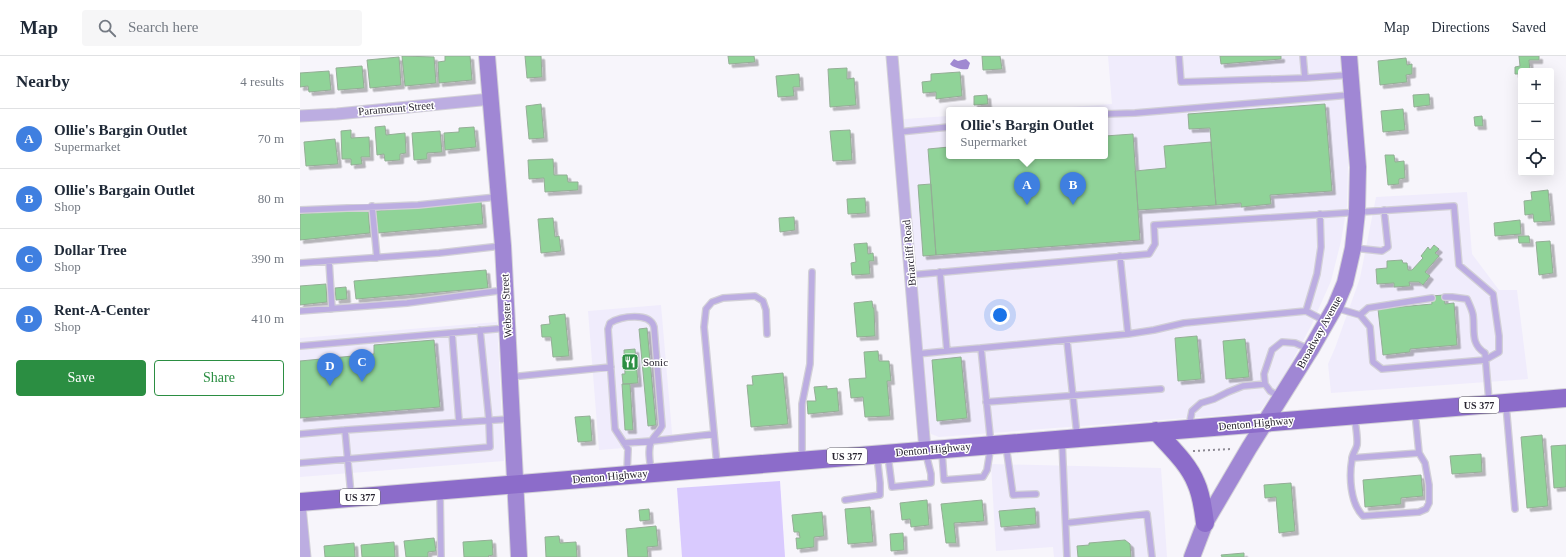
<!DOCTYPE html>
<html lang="en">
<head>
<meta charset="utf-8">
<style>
  body { margin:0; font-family:"Times New Roman",serif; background:#f6f6f7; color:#1f2937 }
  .controls { position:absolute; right:12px; top:12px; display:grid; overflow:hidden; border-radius:4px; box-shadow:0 4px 16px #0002 }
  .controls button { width:36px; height:36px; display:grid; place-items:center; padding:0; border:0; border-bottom:1px solid #e0e1e3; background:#fff; color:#1f2937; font:20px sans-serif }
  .you { position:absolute; left:700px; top:259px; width:14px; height:14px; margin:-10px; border:3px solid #fff; border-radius:50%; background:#1a73e8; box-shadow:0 0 0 6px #1a73e833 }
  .badge { display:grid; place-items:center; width:26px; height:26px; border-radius:50%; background:#2b8e42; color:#fff; font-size:13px; font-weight:700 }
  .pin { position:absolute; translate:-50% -33px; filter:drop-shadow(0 1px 2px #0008) }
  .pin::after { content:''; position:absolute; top:21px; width:14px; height:12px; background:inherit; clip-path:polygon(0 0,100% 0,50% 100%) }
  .popup { position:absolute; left:646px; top:51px; width:162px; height:52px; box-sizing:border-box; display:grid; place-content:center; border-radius:4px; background:#fff; filter:drop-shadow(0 1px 3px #0005); font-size:13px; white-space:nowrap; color:#747a83 }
  .popup b { font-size:15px; color:#1f2937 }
  .popup::after { content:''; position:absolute; left:50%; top:100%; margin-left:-8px; border:8px solid transparent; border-top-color:#fff }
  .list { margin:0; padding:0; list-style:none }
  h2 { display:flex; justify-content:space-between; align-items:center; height:52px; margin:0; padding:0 16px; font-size:17px }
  h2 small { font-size:13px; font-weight:400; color:#747a83 }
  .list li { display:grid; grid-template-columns:26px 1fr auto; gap:12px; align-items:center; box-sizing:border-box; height:60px; padding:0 16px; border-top:1px solid #e0e1e3 }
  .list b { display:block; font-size:15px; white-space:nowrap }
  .list p { margin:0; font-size:13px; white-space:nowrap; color:#747a83 }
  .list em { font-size:13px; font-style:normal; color:#747a83 }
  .actions { display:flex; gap:8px; padding:12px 16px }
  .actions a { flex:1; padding:9px 0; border:1px solid #2b8e42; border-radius:4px; text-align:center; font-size:14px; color:#2b8e42 }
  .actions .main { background:#2b8e42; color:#fff }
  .icon { flex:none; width:22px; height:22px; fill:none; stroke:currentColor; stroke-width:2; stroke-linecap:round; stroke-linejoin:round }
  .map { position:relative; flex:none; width:1266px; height:501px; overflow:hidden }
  header { display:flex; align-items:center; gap:24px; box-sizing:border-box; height:56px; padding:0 20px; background:#fff; border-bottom:1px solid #e0e1e3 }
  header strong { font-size:19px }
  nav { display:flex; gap:22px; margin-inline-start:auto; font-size:14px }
  .search { width:280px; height:36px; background:#f6f6f7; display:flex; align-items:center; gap:10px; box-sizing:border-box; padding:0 14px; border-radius:4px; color:#747a83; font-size:15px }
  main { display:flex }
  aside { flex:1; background:#fff }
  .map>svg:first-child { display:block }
</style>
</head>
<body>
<header>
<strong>Map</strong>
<div class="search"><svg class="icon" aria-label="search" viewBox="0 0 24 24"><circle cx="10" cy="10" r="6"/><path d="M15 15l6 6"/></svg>Search here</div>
<nav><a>Map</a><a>Directions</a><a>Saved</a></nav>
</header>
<main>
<aside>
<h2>Nearby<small>4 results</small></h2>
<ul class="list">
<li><span class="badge" style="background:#3f7fe0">A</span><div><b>Ollie's Bargin Outlet</b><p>Supermarket</p></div><em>70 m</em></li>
<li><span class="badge" style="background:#3f7fe0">B</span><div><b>Ollie's Bargain Outlet</b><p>Shop</p></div><em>80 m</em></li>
<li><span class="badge" style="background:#3f7fe0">C</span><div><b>Dollar Tree</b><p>Shop</p></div><em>390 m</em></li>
<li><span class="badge" style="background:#3f7fe0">D</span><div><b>Rent-A-Center</b><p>Shop</p></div><em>410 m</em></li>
</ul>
<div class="actions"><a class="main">Save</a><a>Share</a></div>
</aside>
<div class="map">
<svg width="1266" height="501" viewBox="0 0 1266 501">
  <defs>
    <filter id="shadow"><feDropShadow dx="3.5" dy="3.5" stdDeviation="0" flood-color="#0004"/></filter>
  </defs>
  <rect width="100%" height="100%" fill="#f7f5fb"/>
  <path fill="#f0ecfc" d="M808 0H1040L1048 105 1047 150 1041 185 1031 225 1011 270 984 320 961 354 951 357 639 381 631 378 629 372 604 63 649 60V100H805V54H727L812 48Z
    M1167 136 1172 198 1199 234H1217L1228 323 1031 337 1028 308 1035 292 1060 222 1076 141Z
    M361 249 373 388 299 394 288 255Z
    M197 266 204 405 0 421V282Z
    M691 408 861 412 867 501H754L753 491 696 495Z"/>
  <path fill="#d9cafe" d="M480 425 485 501H382L377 432Z"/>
  <path fill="#a089d1" d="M654 3 658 5 666 3 670 7 668 13C663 14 653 12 650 8Z"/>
  <path fill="#90d398" stroke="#94ae96" filter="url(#shadow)" d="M102 0 134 1 136 27 105 30Z
    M145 0H170L172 24 139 27 138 6 145 5Z
    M225 0H241L242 21 227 22Z
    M428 0H454L455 6 429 8Z
    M682 0H700L702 13 683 14Z
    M920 0H981V3L921 8Z
    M1219 0H1239V4H1229L1230 15H1221V18H1215V11L1220 10Z
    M99 1 101 29 70 32 67 4Z
    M1106 2 1107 9 1112 8V18L1106 19 1107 26 1080 29 1078 5Z
    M62 10 64 32 38 34 36 12Z
    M547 12V23L554 22 556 49 530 51 528 13Z
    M29 15 31 34 9 36 8 30 0 31V17Z
    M660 16 662 40 636 43V36L623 37 622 26 631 25V18Z
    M499 18 500 31H493L494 40 478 41 476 20Z
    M1129 38 1130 49 1114 51 1113 39Z
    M687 39 688 48 674 49V40Z
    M241 48 244 82 229 83 226 50Z
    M1025 48 1032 135 970 139 971 148 941 151V147L916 149 910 72 889 73 888 58Z
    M1103 53 1105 74 1083 76 1081 55Z
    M1182 60 1183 70H1175L1174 61Z
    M85 70 86 79 105 77 106 97 100 98V104L85 105 84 98 77 99 75 71Z
    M174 71 176 91 145 94 144 77 159 76V72Z
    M51 74V82L69 81 70 101H61L62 108 51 109V103H42L41 75Z
    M550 74 552 104 533 105 530 75Z
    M140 75 142 96 127 97V103L114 104 112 77Z
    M833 78 840 184 636 199 628 93 649 91V100H805V80Z
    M35 83 38 108 6 110 4 86Z
    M911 86 916 149 838 154 835 115 866 112 864 90Z
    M1085 99H1094L1095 106 1104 105 1105 122 1099 123V128L1088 129Z
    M253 103 254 119H267L268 126H278V134L245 136 244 122 229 123 228 104Z
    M631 128 636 199 623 200 618 129Z
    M1248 134 1251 165 1234 166 1233 158 1225 159 1224 145 1232 144 1231 136Z
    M565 142 566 157 548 158 547 143Z
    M181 145 183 168 78 177 76 155Z
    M68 152 70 177 0 184V158Z
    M494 161 495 174 480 176 479 162Z
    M253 162 255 181 259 180 261 195 241 197 238 163Z
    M1220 164 1221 178 1195 180 1194 167Z
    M1218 180H1229L1230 187H1219Z
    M1250 185 1253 217 1239 219 1236 186Z
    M567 187 568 198 573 197 574 205H569L570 218 552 219 551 207 556 206 554 188Z
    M1134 189 1139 193 1135 197 1139 200 1125 216 1130 220 1123 229 1119 226H1109L1110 230 1094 231V227L1077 228 1076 213 1087 212V205L1102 204 1103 207H1107L1108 214H1112L1123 202 1121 200 1128 191 1130 194Z
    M186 214 188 232 56 243 54 225Z
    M26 228 27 246 0 249V230Z
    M46 231 47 243 36 244 35 232Z
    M1144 239 1145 248 1154 247 1157 289 1110 293V296L1083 299 1078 253 1132 248 1131 240Z
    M572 245 573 252H574L575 280 557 281 554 247Z
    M265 258 269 300 253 301 251 281H242L241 269 250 268 249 260Z
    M347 272 356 369 348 370 339 273Z
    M897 280 901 323 878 325 875 282Z
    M945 283 949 321 926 323 923 285Z
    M134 284 140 351 0 362V305L74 298V289Z
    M335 293 338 327 323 328 322 318H325L324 294Z
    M578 295 579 305H589L591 325H587L590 360 565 361 563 341 551 342 549 323 566 322 564 296Z
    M661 301 667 362 637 365 632 304Z
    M483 317 488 368 451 371 447 329H453L452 320Z
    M322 328H330L333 374H325Z
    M527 330V333L537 332 539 355 508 358 507 345H516L514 331Z
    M290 360 292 385 278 386 275 361Z
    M1242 379 1248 450 1227 452 1221 381Z
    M1266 389V431L1254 432 1251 390Z
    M1181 398 1182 416 1152 418 1150 400Z
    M1121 419 1123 440 1101 442V448L1065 451 1063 424Z
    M991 427 995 475 979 477 976 441 965 442 964 429Z
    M627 444 629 469 611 471 610 463 602 464 600 447Z
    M682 444 684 465 654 467 656 487H646L641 448Z
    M570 451 573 486 548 488 545 453Z
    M735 452 736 468 701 471 699 455Z
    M349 453 350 464 340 465 339 454Z
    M522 456 524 480 514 481V491L497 493 496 482H500L499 476H494L492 459Z
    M356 470 358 490 347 491 348 501H328L326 473Z
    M603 477 604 494 591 495 590 478Z
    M259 480 260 487 276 486 277 501H246L245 481Z
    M134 482 136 495 128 496V501H106L104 485Z
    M192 484 193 499 188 500 189 501H164L163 486Z
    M825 484 830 488 831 501H778L777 490 789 489V487Z
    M94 486 95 501H62L61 489Z
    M54 487 55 501H25L24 490Z
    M944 497V501H922L921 499Z"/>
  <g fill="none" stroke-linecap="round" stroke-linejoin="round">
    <g stroke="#d2d0d7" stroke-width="8">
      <path id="lane" d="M879 0 881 26 1005 22 1049 19
        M1003 0 1005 22
        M805 58 835 57 1050 39
        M599 76 649 71
        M72 150 77 202
        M0 154 118 149 197 141
        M1054 192 1082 195 1088 191 1084 154
        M29 205 32 253
        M0 207 139 197 201 190
        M610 219 849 198 855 188 854 169 1154 150 1159 209 1193 238 1199 280V296L1185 304 1082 313 1073 306 1070 271 1060 259
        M1145 241H1152L1167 243C1169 248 1172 253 1173 259 1175 274 1170 288 1185 297L1189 345
        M1036 252 1060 259 1068 252 1132 242
        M0 255 107 247 205 234
        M1006 255 1017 218 1021 191 1020 158
        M152 277 159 365
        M828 278 854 274 884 267 1006 255 1025 265
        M767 285 777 379
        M0 290 207 272
        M681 292 828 278 820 200
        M617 298 647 295 640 216
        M210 321 311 311
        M980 341 970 335 965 328 964 318 972 294 982 286 995 287 1009 293
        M686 346 861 333
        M1206 349 1215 453
        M1055 361C1055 369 1058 380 1057 389 1056 394 1052 398 1052 403 1049 420 1050 447 1063 460L1119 456 1126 453 1129 447V429L1125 407 1119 397 1115 356
        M889 370 892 355 901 347 914 343 928 336 943 330 965 328
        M0 378 45 374
        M762 385 767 501
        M324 387 352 385 414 378
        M706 390 713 439 736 438
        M642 396 644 424 683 421 687 414 691 389 681 292 647 295
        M588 400 592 431 631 427V418L626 398
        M502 402V348L510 308 512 216
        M1052 402 1119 397
        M0 407 190 391 189 364 180 274
        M417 409 404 271 406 253 412 246 423 242 455 240 463 245 466 254 467 278
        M327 416 328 393 315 373 308 273 310 267C321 260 350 256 354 271L362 370C359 376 355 379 352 384 347 393 350 405 351 414
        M140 436 141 501
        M51 439 45 374 210 363
        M545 444 580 439V427L577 400
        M766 467 847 458 852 501"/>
    </g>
    <g stroke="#d2d0d7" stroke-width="13">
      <path id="street" d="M592 0 625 394
        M0 60 37 58 191 43
        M0 450 5 501"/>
    </g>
    <g stroke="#d2d0d7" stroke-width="18">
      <path id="secondary" d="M187 0 203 190 219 501
        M892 501 905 467 949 392 1011 293 1035 251 1045 227 1053 192 1057 156 1058 111 1049 0"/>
    </g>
    <g stroke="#d2d0d7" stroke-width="20">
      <path id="primary" d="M856 375C870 391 888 407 896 427 902 440 903 453 905 467
        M0 446 1266 342"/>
    </g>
    <path stroke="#8c8992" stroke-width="2" stroke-dasharray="2 3" stroke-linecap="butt" d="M893 395 931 393"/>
    <use href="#lane" stroke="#bcade1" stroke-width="5.5"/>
    <use href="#street" stroke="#bcade1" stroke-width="11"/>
    <use href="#secondary" stroke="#a087d4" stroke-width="16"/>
    <use href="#primary" stroke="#8c6cca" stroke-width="18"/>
  </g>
  <defs>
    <g id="restaurant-square" transform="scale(0.9)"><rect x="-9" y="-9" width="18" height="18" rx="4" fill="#2b8e42" stroke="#fff"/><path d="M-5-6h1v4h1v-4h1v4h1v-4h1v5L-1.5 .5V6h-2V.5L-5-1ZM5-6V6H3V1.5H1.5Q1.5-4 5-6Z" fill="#fff"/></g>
  </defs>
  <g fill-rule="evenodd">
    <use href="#restaurant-square" x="330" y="306"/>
  </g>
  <g text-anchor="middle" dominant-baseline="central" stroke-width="3" stroke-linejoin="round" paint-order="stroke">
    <g fill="#fff" stroke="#69666f" stroke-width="1">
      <rect x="1159" y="341" width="40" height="16" rx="3"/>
      <rect x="527" y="392" width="40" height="16" rx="3"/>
      <rect x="40" y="433" width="40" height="16" rx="3"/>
    </g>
    <g font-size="10" font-weight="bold" fill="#292531">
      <text x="1179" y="349">US 377</text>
      <text x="547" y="400">US 377</text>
      <text x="60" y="441">US 377</text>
    </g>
    <g font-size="11" fill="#292531" stroke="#fff">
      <text transform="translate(96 52) rotate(-5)">Paramount Street</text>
      <text transform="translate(609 197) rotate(-95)">Briarcliff Road</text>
      <text transform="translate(206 250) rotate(-93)">Webster Street</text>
      <text transform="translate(1019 276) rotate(-61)">Broadway Avenue</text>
      <text transform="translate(956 367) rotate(-5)">Denton Highway</text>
      <text transform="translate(633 393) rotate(-5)">Denton Highway</text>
      <text transform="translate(310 420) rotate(-5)">Denton Highway</text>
    </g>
    <g font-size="11" fill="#292531" stroke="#fff" text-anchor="start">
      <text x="343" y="306">Sonic</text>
    </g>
  </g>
</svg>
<div class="controls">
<button>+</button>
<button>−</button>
<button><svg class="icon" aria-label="locate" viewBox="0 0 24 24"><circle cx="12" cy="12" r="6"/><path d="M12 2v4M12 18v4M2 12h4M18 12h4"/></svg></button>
</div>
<div class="you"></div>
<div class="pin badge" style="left:727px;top:149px;background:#3f7fe0">A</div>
<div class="popup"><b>Ollie's Bargin Outlet</b>Supermarket</div>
<div class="pin badge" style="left:773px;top:149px;background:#3f7fe0">B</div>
<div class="pin badge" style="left:62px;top:326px;background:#3f7fe0">C</div>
<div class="pin badge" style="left:30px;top:330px;background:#3f7fe0">D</div>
</div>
</main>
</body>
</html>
